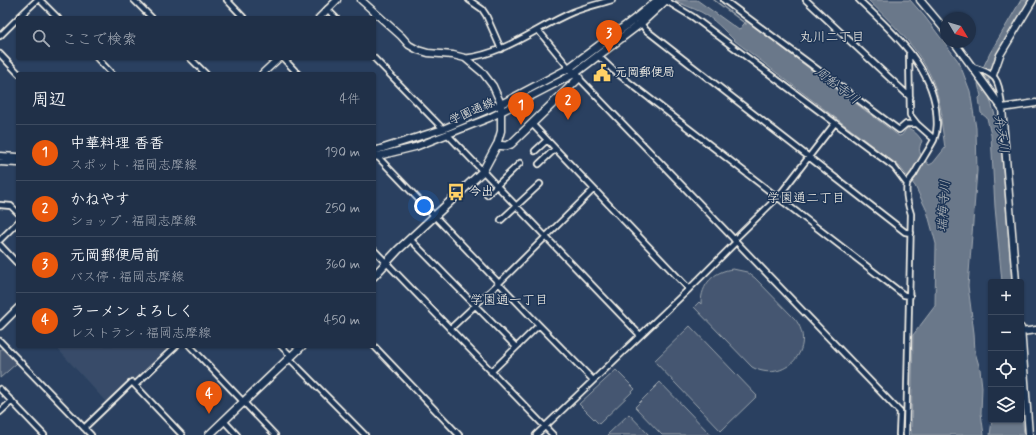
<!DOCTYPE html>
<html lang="ja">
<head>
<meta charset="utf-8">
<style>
  body { margin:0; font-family:Mynerve,"Klee One",sans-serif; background:#2d3c52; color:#f1f3f6 }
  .controls { position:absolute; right:12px; bottom:12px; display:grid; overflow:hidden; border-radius:4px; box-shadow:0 1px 3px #0004 }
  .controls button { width:36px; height:36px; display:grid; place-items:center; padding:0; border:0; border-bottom:1px solid #3d4b60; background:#203048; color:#f1f3f6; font:20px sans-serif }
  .compass { position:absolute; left:940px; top:12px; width:36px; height:36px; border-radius:50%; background:#203048; box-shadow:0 1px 3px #0004; rotate:128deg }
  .you { position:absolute; left:424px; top:206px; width:14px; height:14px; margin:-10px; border:3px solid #fff; border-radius:50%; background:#1a73e8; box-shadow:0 0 0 6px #1a73e833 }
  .badge { display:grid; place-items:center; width:26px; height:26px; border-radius:50%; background:#ea580c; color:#fff; font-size:13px; font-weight:700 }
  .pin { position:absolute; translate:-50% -33px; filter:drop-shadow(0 1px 2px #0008) }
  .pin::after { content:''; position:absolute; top:21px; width:14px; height:12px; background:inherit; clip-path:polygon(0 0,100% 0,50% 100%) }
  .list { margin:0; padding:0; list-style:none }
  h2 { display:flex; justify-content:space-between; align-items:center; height:52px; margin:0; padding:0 16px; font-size:17px }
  h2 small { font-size:13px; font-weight:400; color:#a2a9b4 }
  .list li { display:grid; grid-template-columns:26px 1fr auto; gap:12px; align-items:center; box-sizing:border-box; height:56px; padding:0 16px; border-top:1px solid #3d4b60 }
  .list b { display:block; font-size:15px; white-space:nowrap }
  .list p { margin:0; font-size:13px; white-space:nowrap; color:#a2a9b4 }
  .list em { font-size:13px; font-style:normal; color:#a2a9b4 }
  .icon { flex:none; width:22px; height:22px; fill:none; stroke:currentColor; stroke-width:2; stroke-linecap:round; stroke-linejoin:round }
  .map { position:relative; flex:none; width:1036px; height:435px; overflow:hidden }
  .search { position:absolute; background:#203048; box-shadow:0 1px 3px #0004; left:16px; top:16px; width:360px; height:44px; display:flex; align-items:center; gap:10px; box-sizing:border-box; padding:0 14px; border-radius:4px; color:#a2a9b4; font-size:15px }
  .panel { position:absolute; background:#203048; box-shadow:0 1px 3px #0004; left:16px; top:72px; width:360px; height:276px; border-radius:4px }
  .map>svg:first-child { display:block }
</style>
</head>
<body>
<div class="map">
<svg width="1036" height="435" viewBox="0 0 1036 435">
  <rect width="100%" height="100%" fill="#2a4060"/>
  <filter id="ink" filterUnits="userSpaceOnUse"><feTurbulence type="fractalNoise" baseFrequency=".025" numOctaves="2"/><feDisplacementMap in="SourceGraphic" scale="8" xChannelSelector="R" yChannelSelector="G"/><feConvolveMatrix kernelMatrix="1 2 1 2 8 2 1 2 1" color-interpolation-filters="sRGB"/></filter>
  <g filter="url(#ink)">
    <path fill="#374c69" d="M55 346H174L135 383 131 379 107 403Z"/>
    <path fill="#445771" stroke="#9ca4ac" d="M733 269 747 272 755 278 795 319C818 348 784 385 752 367L694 307 699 302 701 304C701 284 714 271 733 269Z
      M690 326 757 396 721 431 654 361Z
      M4 347 17 361V363L0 378V350Z
      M616 370 635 389 599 424 579 404Z
      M660 382 711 435H662L635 407Z
      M629 414 649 435H607Z"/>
    <path fill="#6a788a" stroke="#a1a8b0" d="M675 0H697L739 30 748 19 777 44 899 136 902 135 907 128C913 129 919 136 922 141 916 153 922 156 929 165L933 163 945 148 941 119 942 116C939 99 935 82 926 67 911 41 889 20 868 0H910L925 17 959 62 970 91 976 128 977 171 968 286 974 333 975 352 980 369 982 387 981 413 984 435H911L913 335 935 306 936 244 927 211 915 186 900 167 735 41C724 30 714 19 701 12 693 8 682 5 675 0Z
      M1021 0H1030L997 55 989 76V96L1000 131 1012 282H1002L995 207 991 135 987 118 981 113 979 98 981 96 978 84 981 72 990 53Z
      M1021 402 1024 435H990L992 420H1021Z"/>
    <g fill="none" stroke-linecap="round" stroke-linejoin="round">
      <path stroke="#a1a8b0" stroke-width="1.5" d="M714 0 746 24"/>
      <g stroke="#f4f1e8" stroke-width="8">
        <path id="street" d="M40 0 58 18
          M134 0 152 18
          M227 0 244 18
          M469 0 482 9 486 15 501 49
          M665 0 693 17 894 167 907 184
          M724 0 899 130 906 124H917
          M806 0 910 97
          M859 0C891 31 930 63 936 110 937 120 938 130 934 140 928 151 920 163 914 174 912 177 908 181 907 184 905 194 908 205 911 214L906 435
          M327 9 336 18
          M18 18 37 0
          M640 22 646 30 905 232 911 233
          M538 30 569 68
          M0 36 18 18
          M909 53 910 115 917 124 934 139
          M0 54 19 74
          M598 56 613 70 904 295 910 296
          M97 58 112 74
          M190 58 206 74
          M283 58 298 74
          M374 58 443 129
          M465 58C505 54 537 27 573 12 585 7 599 4 612 0
          M973 67C1000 75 998 81 1002 106
          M579 78 900 412 899 435
          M532 124 689 289
          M448 135 640 335
          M535 151 547 140
          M378 157 539 325 593 380
          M539 164 555 149
          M487 195 520 163
          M0 205 11 206 18 213
          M501 220 540 184
          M410 239 516 347
          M0 240 18 222
          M734 240 778 197 835 123
          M0 245 18 264
          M374 250 553 435
          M450 329 499 283 593 190
          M0 341 91 435
          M190 346 275 435
          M281 346 291 356
          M374 346 459 435
          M289 358 365 435
          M491 372 539 325
          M135 385 176 346
          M0 389 44 435
          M0 412 12 401
          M224 421 237 435
          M84 428 132 382 182 435
          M536 435 689 289 736 242"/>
      </g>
      <g stroke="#f4f1e8" stroke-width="9">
        <path id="secondary" d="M361 0 401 36 409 45 418 50 428 53 453 55 465 58 483 73 493 86 501 104V131L497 145
          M920 0 946 31
          M319 18 337 0
          M954 42 1002 108 1016 282
          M262 74 279 58
          M993 75 1000 55 1033 0
          M1002 108 1036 103
          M374 151 443 129 501 104 569 68
          M0 156 18 157
          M374 157 415 147 489 118 574 74
          M0 162 18 163
          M0 326 18 308
          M1021 328 1029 435
          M1021 332 1036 330"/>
      </g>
      <g stroke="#f4f1e8" stroke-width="10">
        <path id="primary" d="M574 74 641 23 666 0
          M374 276 398 250 483 171 497 145 506 146 511 144 579 78 569 68 636 18 658 0
          M209 435 302 346"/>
      </g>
      <use href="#street" stroke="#1d3557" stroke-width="4.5"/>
      <use href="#secondary" stroke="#1d3557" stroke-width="6"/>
      <use href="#primary" stroke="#1d3557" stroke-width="7"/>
    </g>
  </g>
  <defs>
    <g id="civic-bare" transform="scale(1.38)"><path d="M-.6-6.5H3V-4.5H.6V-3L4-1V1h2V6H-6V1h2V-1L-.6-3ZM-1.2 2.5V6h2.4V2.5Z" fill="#ffd166" stroke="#1d3557" stroke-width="2.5" paint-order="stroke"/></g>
    <g id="bus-bare" transform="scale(1.38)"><path d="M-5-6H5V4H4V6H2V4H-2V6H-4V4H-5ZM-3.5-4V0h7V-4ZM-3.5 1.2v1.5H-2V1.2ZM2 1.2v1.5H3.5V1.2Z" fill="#ffd166" stroke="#1d3557" stroke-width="2.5" paint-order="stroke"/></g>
  </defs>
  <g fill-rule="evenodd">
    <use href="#civic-bare" x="602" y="73"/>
    <use href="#bus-bare" x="456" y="192"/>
  </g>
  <g text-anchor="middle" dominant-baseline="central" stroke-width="3" stroke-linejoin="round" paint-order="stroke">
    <g font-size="12" font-weight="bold" fill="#f4f1e8" stroke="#1d3557" text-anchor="start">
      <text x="615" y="73">元岡郵便局</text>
      <text x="469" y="192">今出</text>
    </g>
    <g font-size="12" fill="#f4f1e8" stroke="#1d3557">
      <text transform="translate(472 112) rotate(-24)">学園通線</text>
    </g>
    <g font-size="13" fill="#f4f1e8" stroke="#1d3557">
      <text x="832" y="37">丸川二丁目</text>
      <text x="806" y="198">学園通二丁目</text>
      <text x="509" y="300">学園通一丁目</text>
    </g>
    <g font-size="13" font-style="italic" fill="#bdc1c2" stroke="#1d3557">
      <text transform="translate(837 86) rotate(38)">周船寺川</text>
      <text transform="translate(1001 134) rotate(82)">弁天川</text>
      <text transform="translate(944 206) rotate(-86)">瑞梅寺川</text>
    </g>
  </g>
</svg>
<div class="controls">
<button>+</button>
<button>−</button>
<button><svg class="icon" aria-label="locate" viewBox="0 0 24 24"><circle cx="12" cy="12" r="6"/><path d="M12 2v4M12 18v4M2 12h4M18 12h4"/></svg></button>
<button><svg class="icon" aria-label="layers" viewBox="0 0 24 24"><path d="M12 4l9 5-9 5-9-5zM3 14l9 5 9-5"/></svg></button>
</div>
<svg class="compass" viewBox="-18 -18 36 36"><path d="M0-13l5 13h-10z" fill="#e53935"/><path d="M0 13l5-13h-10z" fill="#a2a9b4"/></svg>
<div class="you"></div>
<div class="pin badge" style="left:521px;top:125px">1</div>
<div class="pin badge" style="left:568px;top:120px">2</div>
<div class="pin badge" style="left:609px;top:53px">3</div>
<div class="pin badge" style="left:209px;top:414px">4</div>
<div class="search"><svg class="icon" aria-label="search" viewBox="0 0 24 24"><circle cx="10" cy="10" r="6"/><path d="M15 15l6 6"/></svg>ここで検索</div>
<section class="panel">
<h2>周辺<small>4件</small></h2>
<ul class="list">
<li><span class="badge">1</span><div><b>中華料理 香香</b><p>スポット · 福岡志摩線</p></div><em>190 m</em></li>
<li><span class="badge">2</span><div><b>かねやす</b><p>ショップ · 福岡志摩線</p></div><em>250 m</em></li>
<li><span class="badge">3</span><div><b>元岡郵便局前</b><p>バス停 · 福岡志摩線</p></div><em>360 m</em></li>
<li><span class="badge">4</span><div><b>ラーメン よろしく</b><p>レストラン · 福岡志摩線</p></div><em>450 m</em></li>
</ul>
</section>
</div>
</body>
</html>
